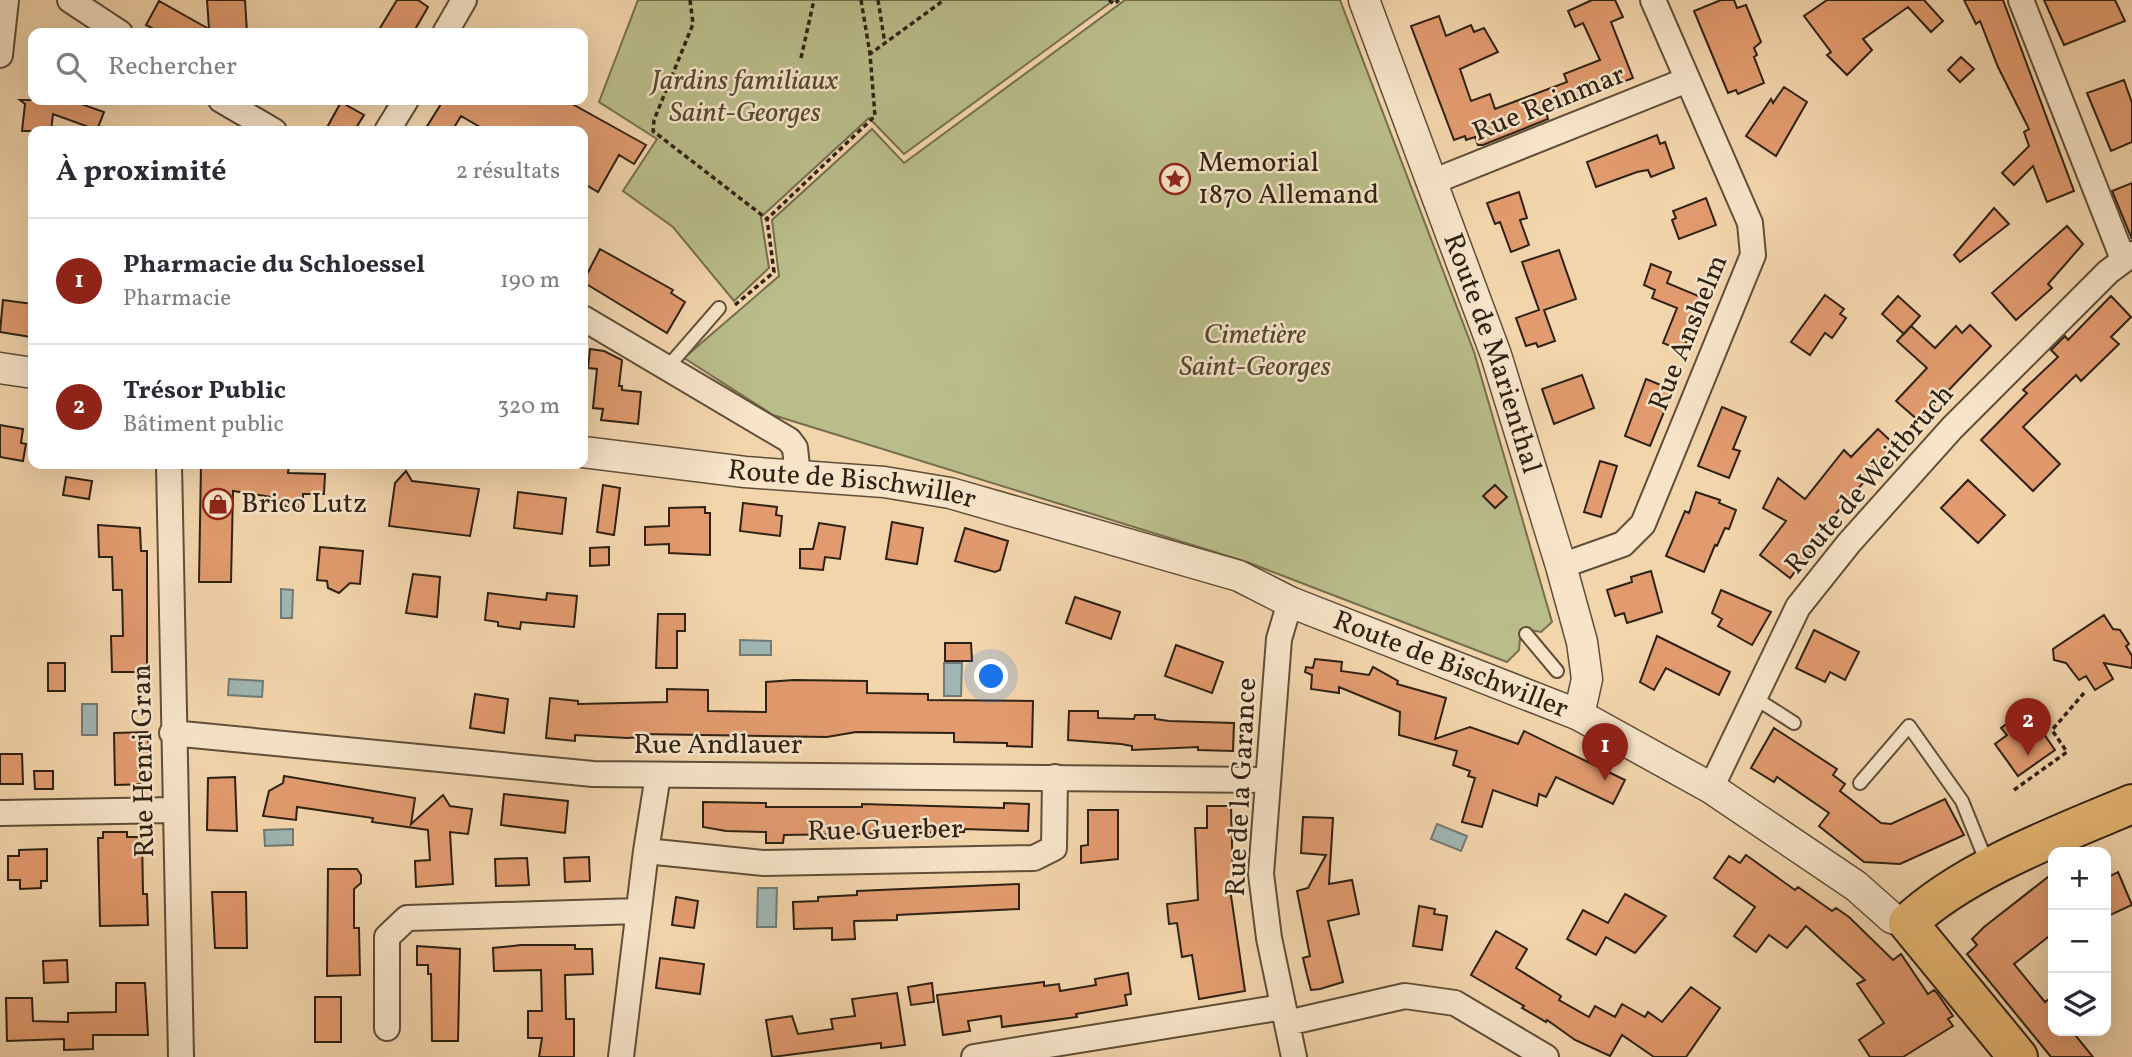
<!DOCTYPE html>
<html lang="fr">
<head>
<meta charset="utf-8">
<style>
  body { margin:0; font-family:Vollkorn,serif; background:#f7f7f7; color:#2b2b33 }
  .controls { position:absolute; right:21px; bottom:21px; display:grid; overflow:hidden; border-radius:14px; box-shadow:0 7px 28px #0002 }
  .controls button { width:63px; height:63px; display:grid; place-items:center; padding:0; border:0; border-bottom:2px solid #e1e1e2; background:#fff; color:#2b2b33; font:35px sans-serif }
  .you { position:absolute; left:992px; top:677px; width:24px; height:24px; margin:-18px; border:5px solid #fff; border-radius:50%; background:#1a73e8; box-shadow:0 0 0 10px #1a73e833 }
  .badge { display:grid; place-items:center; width:46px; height:46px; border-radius:50%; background:#8f2418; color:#fff; font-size:23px; font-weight:700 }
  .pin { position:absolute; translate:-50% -58px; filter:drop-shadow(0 2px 4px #0008) }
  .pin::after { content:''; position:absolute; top:37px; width:24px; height:21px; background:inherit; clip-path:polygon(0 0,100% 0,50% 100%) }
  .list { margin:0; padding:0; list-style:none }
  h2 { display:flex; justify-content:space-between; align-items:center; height:91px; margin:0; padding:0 28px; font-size:30px }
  h2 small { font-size:23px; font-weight:400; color:#7c7c81 }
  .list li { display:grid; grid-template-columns:46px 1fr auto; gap:21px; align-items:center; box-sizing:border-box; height:126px; padding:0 28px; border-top:2px solid #e1e1e2 }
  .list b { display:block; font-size:26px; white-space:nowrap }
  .list p { margin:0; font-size:23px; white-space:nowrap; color:#7c7c81 }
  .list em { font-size:23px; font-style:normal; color:#7c7c81 }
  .icon { flex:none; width:38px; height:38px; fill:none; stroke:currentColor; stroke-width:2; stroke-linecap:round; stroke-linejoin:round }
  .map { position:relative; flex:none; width:2132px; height:1057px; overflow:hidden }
  .search { position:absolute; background:#fff; box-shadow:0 7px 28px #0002; left:28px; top:28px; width:560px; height:77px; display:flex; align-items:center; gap:18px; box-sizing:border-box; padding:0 24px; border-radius:14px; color:#7c7c81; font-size:26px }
  .panel { position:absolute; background:#fff; box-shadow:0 7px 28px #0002; left:28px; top:126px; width:560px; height:343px; border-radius:14px }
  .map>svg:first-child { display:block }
</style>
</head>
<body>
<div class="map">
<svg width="2132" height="1057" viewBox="0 0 2132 1057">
  <rect width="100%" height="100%" fill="#f3d5ac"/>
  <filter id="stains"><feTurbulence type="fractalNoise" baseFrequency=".00286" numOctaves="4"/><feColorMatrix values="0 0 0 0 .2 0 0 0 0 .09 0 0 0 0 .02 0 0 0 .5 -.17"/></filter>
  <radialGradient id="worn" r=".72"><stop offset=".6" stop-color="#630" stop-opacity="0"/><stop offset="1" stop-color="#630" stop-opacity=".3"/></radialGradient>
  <path fill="#b9bd8a" stroke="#746f4e" stroke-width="2" d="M638 0H1114L904 154 869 118 761 217 769 268 734 301 673 227 623 191 657 139 599 102Z
    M1125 0H1340L1474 352 1552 622 1541 632 1530 630 1520 639 1519 650 1507 662 1247 562 773 415 684 358 779 276 772 220 872 129 904 163Z"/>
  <path fill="#9fb6b4" stroke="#727a73" stroke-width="2" d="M281 589 293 590 292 618H281Z
    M740 640 771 641V655H740Z
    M944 663H962L961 696H944Z
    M229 679 263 681 262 697 228 695Z
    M82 704H97V735H82Z
    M1437 824 1467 836 1461 851 1431 839Z
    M293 829V845L265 846 264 830Z
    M758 888H777L776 927H757Z"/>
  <path fill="#e29b6f" stroke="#2e2112" stroke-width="2" d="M207 0H245L247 33H161L146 25 159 1 209 29Z
    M397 0H418L428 7 413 33H377Z
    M1592 0H1615L1623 17 1611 22 1633 78 1546 112 1548 119 1483 145H1478L1475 137 1466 140 1465 136 1454 140 1411 26 1439 16 1446 36 1471 25 1474 32 1484 28 1498 52 1460 69 1471 101 1490 94 1495 109 1567 82 1564 74 1600 60 1583 23 1575 27 1568 11Z
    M1721 0H1734L1737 8 1746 5 1761 42 1754 48 1757 55 1754 57 1764 83 1738 94 1736 90 1728 93 1694 11Z
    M1827 0H1924L1943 21 1931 32 1908 7 1863 39 1872 50 1847 75 1827 55 1831 52 1804 16Z
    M1964 0H2003L2074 191 2047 202 2033 166 2014 185 2002 173 2029 146 2024 132 2029 129 1998 67 1980 21 1976 24Z
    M2044 0H2115L2125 21 2064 45Z
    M1961 57 1974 69 1960 82 1948 70Z
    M2124 80 2132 103V142L2111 151 2087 93Z
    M1784 87 1807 102 1776 156 1746 136 1771 99 1773 103Z
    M20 100H70L104 112 97 130 53 114 51 131H22L25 104Z
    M433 100H565L646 145 634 164 619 155 598 192 583 183V131H487L461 116 452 131H424L441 104Z
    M341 102 364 115 354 131H325Z
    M1657 135 1660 144 1665 142 1674 168 1651 177 1648 170 1637 172 1596 187 1587 162Z
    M2132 183V239L2112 191Z
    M1519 192 1527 218 1520 220 1529 245 1511 252 1500 222 1495 224 1487 203Z
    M1706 198 1716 225 1679 239 1672 220 1676 218 1673 211Z
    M1994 208 2009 224 1960 262 1954 255Z
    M2067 226 2083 244 2048 284 2052 288 2016 320 1992 293Z
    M600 249 673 290 671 293 685 302 667 333 583 282Z
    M1559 250 1576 299 1544 310 1555 341 1538 347 1536 343 1526 346 1516 318 1539 310 1522 262Z
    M1651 264 1671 272 1667 283 1708 300 1698 324 1694 322 1683 351 1663 343 1677 308 1652 298 1655 290 1644 285Z
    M1825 295 1844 309 1840 314 1846 318 1832 338 1825 333 1810 355 1791 342Z
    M1898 296 1920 316 1904 334 1882 314Z
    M2111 296 2131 317 2111 337 2119 344 2081 381 2076 375 2023 427 2060 464 2033 491 1981 440 2027 393 2023 390 2058 357 2051 350 2065 336 2068 340Z
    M3 300 33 304 31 337 0 332Z
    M1970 325 1991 346 1919 421 1896 401 1927 368 1897 341 1911 326 1935 348 1956 326 1962 333Z
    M590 349 604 351 622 360 619 386H622V390L641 392 638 424 601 420 603 409 593 408 597 369 588 368Z
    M1582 375 1594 408 1554 424 1542 389Z
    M1646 379 1673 390 1650 446 1625 436Z
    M1722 407 1746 417 1733 449 1740 451 1729 478 1698 466Z
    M0 425 23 429 21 443 26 444 23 461 0 457Z
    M1878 429 1896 446 1815 537 1820 540 1790 578 1760 555 1786 521 1763 508 1778 478 1805 499 1844 450 1851 457Z
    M1600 461 1617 466 1601 517 1584 512Z
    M201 464H289L288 473 325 474 324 494H303V508L271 504 272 497 233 491 231 582H199Z
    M406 471 412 481 479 489 470 536 389 526 395 483Z
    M66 477 92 481 89 499 63 495Z
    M1968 480 2005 515 1978 543 1941 508Z
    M603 485 620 488 614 535 597 532Z
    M1495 485 1507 497 1495 508 1483 496Z
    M518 492 566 498 562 534 514 528Z
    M1696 492 1720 500 1719 503 1736 510 1729 529 1725 528 1717 546 1715 545 1704 572 1666 556 1685 511 1689 513Z
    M743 503 777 507 776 515 782 516 780 536 740 531Z
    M705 507V513H710V555L669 553V544L645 545V527L669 526V508Z
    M892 522 923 528 917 564 886 559Z
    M819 523 845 527 840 559 825 557 823 570 800 568V549H813Z
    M98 525 140 528 141 551H147V672H112L111 636H123L122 590H113L112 557H99Z
    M965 528 1008 541 1000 570 995 572 955 561Z
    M320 547 363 551 360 584 350 583 339 593 328 588 327 581 317 580Z
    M609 547V565L590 566V548Z
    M1651 571 1662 612 1627 623 1624 613 1615 616 1607 590 1632 582 1631 577Z
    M413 574 440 577 437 617 406 613Z
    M1721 590 1771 612 1752 645 1718 626 1722 619 1712 613Z
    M488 593 546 600 547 593 577 596 574 627 521 622 520 629 498 626V622L485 620Z
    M1075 597 1120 612 1111 639 1066 623Z
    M658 614H685V631H677V668H656Z
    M2104 615 2113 629 2120 630 2129 644 2126 646 2132 656V668L2104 663 2113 679 2095 690 2086 676 2079 680 2066 663 2054 660 2053 649Z
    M1814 630 1859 652 1845 680 1830 672 1825 682 1796 668Z
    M1657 636 1730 672 1719 695 1666 668 1654 690 1640 682Z
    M945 643H971L972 661H945Z
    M1176 645 1223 662 1212 693 1165 676Z
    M1315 659 1342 662 1341 671 1369 675 1373 667 1398 681 1397 684 1446 698 1435 739 1470 727 1518 744 1524 731 1625 780 1613 804 1556 777 1546 797 1539 794 1537 806 1493 790 1482 827 1462 822 1475 778 1468 776 1470 771 1453 765 1457 751 1399 735 1400 712 1339 687V693L1311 689 1312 675 1305 672 1306 667 1313 668Z
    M48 663H65V691H48Z
    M794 680 867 681V693L928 694V700L1033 701 1032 747 1007 746V743L954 742V733L856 732 827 737 642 734V737L627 738 575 735V741L546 738 550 698 578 701V704L667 702V689L708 690V711L766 712V682Z
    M475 694 508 699 504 733 470 728Z
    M1069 711H1098V718L1134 719 1135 715H1155V719L1169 721 1234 723 1233 751 1198 750V747L1132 750V746L1121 744 1068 740Z
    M2032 717 2055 750 2018 776 1995 744 2007 735 2001 728 2015 718 2020 726Z
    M1774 728 1837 769 1833 775 1845 784 1840 791 1881 823 1891 824 1945 799 1964 835 1900 864 1864 862 1819 826 1829 813 1777 777 1774 782 1751 768Z
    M148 732 149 784 115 785 114 733Z
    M0 754H22L23 784H0Z
    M34 771H53V789H35Z
    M284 776 415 798 411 824 443 795 450 806 472 809 468 834 450 832 453 884 416 887 415 861 430 860 428 830 372 822 373 818 297 807 296 820 263 816 269 791 283 783Z
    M235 777 237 831 207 830 208 778Z
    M504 794 568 801 565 833 501 825Z
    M703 802 766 803V807H862V804L1004 808V803L1029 804 1028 831 964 829V832L784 835 783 843H766V832L726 831 703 827Z
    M1207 806H1231L1233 882H1229L1245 991 1199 999 1192 955 1182 957 1177 923 1169 924 1167 904 1198 900 1195 828H1207Z
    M1088 810H1118V859L1081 863V846L1088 845Z
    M1303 817 1333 818 1329 884 1352 880 1359 914 1328 921 1343 982 1320 989 1311 990 1307 975 1303 958 1310 956 1297 891 1308 888 1326 855 1301 853Z
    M103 832H127V837H142L143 894H147L148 925 100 926 98 838H103Z
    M47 849V881H41V888L20 889V880H8V856H19V850Z
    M1746 855 1795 890 1798 887 1832 911 1836 908 1849 917 1893 960 1901 954 1928 994 1934 990 1937 993 1953 1016 1948 1019 1953 1026 1903 1057H1870L1859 1040 1884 1023 1857 984 1865 980 1806 926 1787 948 1769 935 1756 952 1734 936 1755 907 1714 878 1729 856 1740 863Z
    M589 857 590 881 565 882 564 858Z
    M527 858 529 885 496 886 495 859Z
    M328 869H357L361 875V883L354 889V928H359L360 975 327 976Z
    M2118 872 2132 905 2106 917V878Z
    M2053 873V933L2014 964 2045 1002 2053 996V1031H2072L2093 1057H2051L1967 954 1977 945 1972 939 1984 927Z
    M1019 884V909L897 915V920L854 921 855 939 832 940V928L794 929 793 902 818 901V897L857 895V891Z
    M212 892H246L247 948H215Z
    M1625 894 1666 916 1635 953 1606 937 1596 955 1567 939 1583 910 1608 923Z
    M676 897 698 901 694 928 672 925Z
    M1419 906 1435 909 1434 914 1447 916 1442 950 1413 946Z
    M1496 931 1527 949 1516 968 1561 996 1559 1000 1589 1017 1595 1006 1615 1017 1622 1004 1645 1017 1648 1012 1662 1022 1691 987 1720 1008 1686 1057H1654L1622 1035 1610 1056 1575 1040 1547 1020 1546 1022 1522 1008 1524 1006 1471 975Z
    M521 945H575V949H592L593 974 565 975 566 1019H574V1057H539L542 1038H528V1011H542L541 970 494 971 493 948Z
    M417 946 460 949 458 1041H432L431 974H428V965H417Z
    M660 958 704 964 700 994 656 988Z
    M67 960 68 982 44 983 43 961Z
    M1128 973 1131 994 1125 995 1127 1005 1076 1014 1077 1017 1002 1027 1001 1016 968 1021 970 1031 943 1035 937 995 1044 982V986L1059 984 1060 991 1096 985 1095 979Z
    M116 983H145L148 1035H93V1049L64 1050V1039L7 1041 6 998H32L33 1021 68 1022V1013L116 1012Z
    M932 983 934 1002 911 1005 908 987Z
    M897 993 905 1045 881 1048V1043L772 1057 766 1020 792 1016 798 1034 833 1029 831 1019 855 1016 852 999Z
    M315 997H341V1042H315Z"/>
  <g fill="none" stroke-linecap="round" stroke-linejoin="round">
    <g stroke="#5f4e38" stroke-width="16">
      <path id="service" d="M666 369 719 308
        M1526 634 1557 671
        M1755 698 1794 723
        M1860 783 1909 726 1962 801 1987 863"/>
    </g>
    <g stroke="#5f4e38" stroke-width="28">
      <path id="minor" d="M70 0 120 33
        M2021 0 2123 259
        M445 33 464 0
        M0 55 6 0
        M221 100 274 131
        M387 131 406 100
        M1432 182 1687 80
        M583 318 789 440 795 448 798 476
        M169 464 181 1057
        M1561 566 1623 544 1643 524 1753 255 1750 223 1653 0
        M1290 602 1279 639 1261 874 1269 938 1294 1057
        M172 733 593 774 1266 780
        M1711 788 1798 607 1849 543 1952 428 2108 272 2132 254
        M0 813 175 810
        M646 851 764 863 1034 858 1054 848 1055 777
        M1287 1023 1405 996 1455 1003 1546 1057
        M387 1028V937L407 918 638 911
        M621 1057 646 851 658 775
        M974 1057 1283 1007"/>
    </g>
    <g stroke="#5f4e38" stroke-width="33">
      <g id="tertiary">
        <path id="s1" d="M1364 0 1496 355 1561 566 1582 642 1587 679 1579 715"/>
        <path d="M0 368 33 373"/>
        <path id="s2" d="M583 452 745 472 884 482 950 493 1239 576 1290 602 1579 715 1711 788 1856 886 1892 918 1908 923"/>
      </g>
    </g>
    <g stroke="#2e2112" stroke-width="42">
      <path id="primary" d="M2018 1057 1908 923C1964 870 2061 834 2132 804"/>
    </g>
    <path stroke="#2e2112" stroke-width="3.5" stroke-dasharray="5 3.5" stroke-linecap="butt" d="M690 0 693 24 654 120 653 131 767 219
      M861 0 870 54
      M878 0 885 44
      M1109 0 1114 4 1119 0
      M801 58 814 0
      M735 305 774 272 767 219 875 116 870 54 944 0
      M2014 790 2067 752 2052 730 2084 693"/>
    <use href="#service" stroke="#f7e4c9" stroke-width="12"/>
    <use href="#minor" stroke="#f7e4c9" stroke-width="24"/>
    <use href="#tertiary" stroke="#f7e4c9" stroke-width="30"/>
    <use href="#primary" stroke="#eaba76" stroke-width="38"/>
  </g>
  <defs>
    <g id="sight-ring" transform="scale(1.575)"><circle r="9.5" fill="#f7e4c9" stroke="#8f2418" stroke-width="1.5"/><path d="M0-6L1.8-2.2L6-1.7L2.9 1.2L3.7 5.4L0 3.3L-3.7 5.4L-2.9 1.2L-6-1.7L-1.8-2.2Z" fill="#8f2418"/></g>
    <g id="shop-ring" transform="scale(1.575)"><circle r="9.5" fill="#f7e4c9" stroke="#8f2418" stroke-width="1.5"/><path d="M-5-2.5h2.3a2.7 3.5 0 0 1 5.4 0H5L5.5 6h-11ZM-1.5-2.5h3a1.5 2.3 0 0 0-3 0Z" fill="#8f2418"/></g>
  </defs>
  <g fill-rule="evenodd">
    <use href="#sight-ring" x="1175" y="179"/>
    <use href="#shop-ring" x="218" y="504"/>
  </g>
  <g text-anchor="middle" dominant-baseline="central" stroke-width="5" stroke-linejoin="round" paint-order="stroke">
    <g font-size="28" font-style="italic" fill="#514830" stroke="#f7e4c9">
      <text x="745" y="81">Jardins familiaux<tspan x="745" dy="32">Saint-Georges</tspan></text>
      <text x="1255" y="335">Cimetière<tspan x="1255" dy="32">Saint-Georges</tspan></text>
    </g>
    <g font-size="28" fill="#2e2112" stroke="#f7e4c9">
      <text transform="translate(1549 104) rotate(-22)">Rue Reinmar</text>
      <text transform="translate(1689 333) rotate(-68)">Rue Anshelm</text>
      <text stroke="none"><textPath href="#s1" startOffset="376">Route de Marienthal</textPath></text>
      <text transform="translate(1870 480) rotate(-49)">Route de Weitbruch</text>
      <text stroke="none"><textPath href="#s2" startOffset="271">Route de Bischwiller</textPath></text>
      <text stroke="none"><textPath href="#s2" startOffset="900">Route de Bischwiller</textPath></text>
      <text x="718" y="745">Rue Andlauer</text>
      <text transform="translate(144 761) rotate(-91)">Rue Henri Gran</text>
      <text transform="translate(1242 787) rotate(-87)">Rue de la Garance</text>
      <text transform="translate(885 831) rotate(-1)">Rue Guerber</text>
    </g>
    <g font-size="28" fill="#2e2112" stroke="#f7e4c9" text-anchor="start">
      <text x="1198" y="163">Memorial<tspan x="1198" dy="32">1870 Allemand</tspan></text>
      <text x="241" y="504">Brico Lutz</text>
    </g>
  </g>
  <rect width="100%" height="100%" filter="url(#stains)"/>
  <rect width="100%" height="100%" fill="url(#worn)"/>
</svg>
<div class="controls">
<button>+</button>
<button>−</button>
<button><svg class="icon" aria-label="layers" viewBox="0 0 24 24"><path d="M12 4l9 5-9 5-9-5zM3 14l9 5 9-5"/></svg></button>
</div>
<div class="you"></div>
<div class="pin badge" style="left:1605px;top:781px">1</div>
<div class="pin badge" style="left:2028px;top:756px">2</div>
<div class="search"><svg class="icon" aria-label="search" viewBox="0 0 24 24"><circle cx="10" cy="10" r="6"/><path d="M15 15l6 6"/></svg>Rechercher</div>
<section class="panel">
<h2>À proximité<small>2 résultats</small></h2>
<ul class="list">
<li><span class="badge">1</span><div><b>Pharmacie du Schloessel</b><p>Pharmacie</p></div><em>190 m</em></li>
<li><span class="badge">2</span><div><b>Trésor Public</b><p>Bâtiment public</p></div><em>320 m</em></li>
</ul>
</section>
</div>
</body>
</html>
